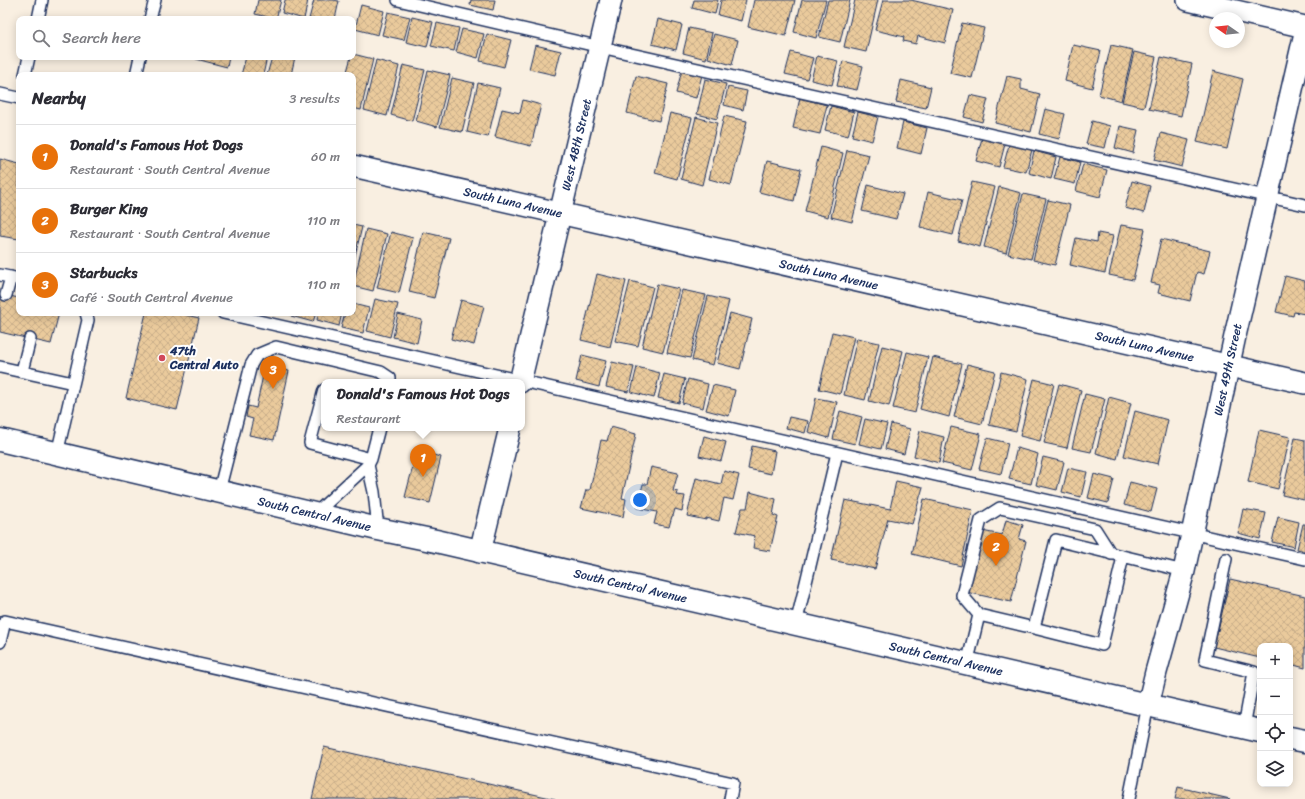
<!DOCTYPE html>
<html lang="en">
<head>
<meta charset="utf-8">
<style>
  body { margin:0; font-family:Sriracha,sans-serif; background:#f7f7f7; color:#2b2b33 }
  .controls { position:absolute; right:12px; bottom:12px; display:grid; overflow:hidden; border-radius:8px; box-shadow:0 2px 10px #0003 }
  .controls button { width:36px; height:36px; display:grid; place-items:center; padding:0; border:0; border-bottom:1px solid #e1e1e2; background:#fff; color:#2b2b33; font:20px sans-serif }
  .compass { position:absolute; left:1209px; top:12px; width:36px; height:36px; border-radius:50%; background:#fff; box-shadow:0 2px 10px #0003; rotate:284deg }
  .you { position:absolute; left:640px; top:500px; width:14px; height:14px; margin:-10px; border:3px solid #fff; border-radius:50%; background:#1a73e8; box-shadow:0 0 0 6px #1a73e833 }
  .badge { display:grid; place-items:center; width:26px; height:26px; border-radius:50%; background:#b45309; color:#fff; font-size:13px; font-weight:700 }
  .pin { position:absolute; translate:-50% -33px; filter:drop-shadow(0 1px 2px #0008) }
  .pin::after { content:''; position:absolute; top:21px; width:14px; height:12px; background:inherit; clip-path:polygon(0 0,100% 0,50% 100%) }
  .popup { position:absolute; left:321px; top:379px; width:204px; height:52px; box-sizing:border-box; display:grid; place-content:center; border-radius:8px; background:#fff; filter:drop-shadow(0 1px 3px #0005); font-size:13px; white-space:nowrap; color:#7c7c81 }
  .popup b { font-size:15px; color:#2b2b33 }
  .popup::after { content:''; position:absolute; left:50%; top:100%; margin-left:-8px; border:8px solid transparent; border-top-color:#fff }
  .list { margin:0; padding:0; list-style:none }
  h2 { display:flex; justify-content:space-between; align-items:center; height:52px; margin:0; padding:0 16px; font-size:17px }
  h2 small { font-size:13px; font-weight:400; color:#7c7c81 }
  .list li { display:grid; grid-template-columns:26px 1fr auto; gap:12px; align-items:center; box-sizing:border-box; height:64px; padding:0 16px; border-top:1px solid #e1e1e2 }
  .list b { display:block; font-size:15px; white-space:nowrap }
  .list p { margin:0; font-size:13px; white-space:nowrap; color:#7c7c81 }
  .list em { font-size:13px; font-style:normal; color:#7c7c81 }
  .icon { flex:none; width:22px; height:22px; fill:none; stroke:currentColor; stroke-width:2; stroke-linecap:round; stroke-linejoin:round }
  .map { position:relative; flex:none; width:1305px; height:799px; overflow:hidden }
  .search { position:absolute; background:#fff; box-shadow:0 2px 10px #0003; left:16px; top:16px; width:340px; height:44px; display:flex; align-items:center; gap:10px; box-sizing:border-box; padding:0 14px; border-radius:8px; color:#7c7c81; font-size:15px }
  .panel { position:absolute; background:#fff; box-shadow:0 2px 10px #0003; left:16px; top:72px; width:340px; height:244px; border-radius:8px }
  .map>svg:first-child { display:block }
</style>
</head>
<body>
<div class="map">
<svg width="1305" height="799" viewBox="0 0 1305 799">
  <defs>
    <pattern id="building-cross-hatch" width="8" height="8" patternUnits="userSpaceOnUse"><rect width="8" height="8" fill="#eaca9c"/><path d="M0 0l8 8M0 8l8-8" fill="none" stroke="#c8ae89"/></pattern>
  </defs>
  <rect width="100%" height="100%" fill="#f9efe1"/>
  <filter id="ink" filterUnits="userSpaceOnUse"><feTurbulence type="fractalNoise" baseFrequency=".025" numOctaves="2"/><feDisplacementMap in="SourceGraphic" scale="8" xChannelSelector="R" yChannelSelector="G"/><feConvolveMatrix kernelMatrix="1 2 1 2 8 2 1 2 1" color-interpolation-filters="sRGB"/></filter>
  <g filter="url(#ink)">
    <path fill="url(#building-cross-hatch)" stroke="#1b2f5e" d="M258 0H281L276 19 255 14Z
      M285 0H308L304 19 282 13Z
      M314 0H333L339 1 335 19H309Z
      M471 0H495L493 10 470 5Z
      M694 0H718L715 14 692 8Z
      M721 0H746L741 21 718 15Z
      M754 0H795L786 36 748 27Z
      M802 0H826L816 38 794 32Z
      M828 0H850L840 42 819 37Z
      M855 0H878L866 52 844 47Z
      M883 0H911L953 10 945 43 918 36 916 44 903 41 904 37 875 30Z
      M361 5 384 11 378 35 355 29Z
      M388 12 410 17 404 40 382 35Z
      M412 17 433 22 427 47 406 42Z
      M658 19 682 25 676 50 652 44Z
      M437 23 459 28 454 51 431 46Z
      M962 23 984 28 972 78 950 73Z
      M689 28 712 33 706 59 683 53Z
      M462 29 484 34 478 58 456 52Z
      M487 34 511 40 504 67 480 61Z
      M714 34 738 40 732 65 708 58Z
      M535 45 561 51 555 75 529 69Z
      M1073 45 1101 51 1092 88 1065 81Z
      M1111 45 1133 50 1121 101 1099 95Z
      M791 52 813 58 807 79 785 74Z
      M1134 52 1156 57 1144 107 1122 102Z
      M353 54 373 59 361 110 353 108V75H346L351 57H353Z
      M817 56 838 61 832 85 811 80Z
      M196 57H229L227 67 196 59Z
      M246 57H267L263 75H241Z
      M272 57H295L291 75H267Z
      M1161 57 1192 64 1181 116 1149 109Z
      M376 60 399 66 387 116 364 110Z
      M843 61 863 66 857 90 837 86Z
      M403 65 425 70 412 121 391 115Z
      M428 70 450 75 437 127 416 121Z
      M682 70 702 75 696 98 676 93Z
      M1213 71 1243 79 1227 149 1197 142Z
      M636 76 668 84 659 121 627 113Z
      M1007 76 1021 79V89L1040 94 1031 132 995 123Z
      M452 78 474 83 462 132 440 127Z
      M705 79 726 84 717 119 697 114Z
      M901 80 931 87 926 108 896 102Z
      M478 83 500 88 488 137 467 132Z
      M728 87 747 91 743 110 724 105Z
      M970 95 988 99 982 122 964 117Z
      M800 98 827 105 820 134 793 128Z
      M523 100 541 105 531 146 495 137 502 109 520 113Z
      M831 106 854 112 848 136 825 130Z
      M1045 109 1065 114 1059 139 1039 134Z
      M858 112 878 117 872 141 852 136Z
      M670 113 692 118 677 179 655 173Z
      M724 116 747 121 731 185 709 179Z
      M696 117 717 123 702 185 681 179Z
      M1092 121 1110 126 1105 148 1086 144Z
      M903 122 927 128 921 154 897 148Z
      M1120 126 1138 130 1133 153 1115 148Z
      M1161 133 1189 140 1182 167 1154 160Z
      M982 138 1005 144 999 167 976 161Z
      M1009 145 1032 150 1026 172 1003 167Z
      M821 147 843 153 828 217 805 211Z
      M847 150 869 155 852 222 831 217Z
      M1034 151 1056 157 1051 179 1029 173Z
      M1060 157 1080 162 1075 184 1054 179Z
      M0 159 19 164V239L0 236Z
      M767 161 801 169 794 201 759 192Z
      M1083 164 1107 170 1100 197 1076 191Z
      M1132 181 1150 186 1144 213 1125 208Z
      M972 182 995 187 980 247 958 241Z
      M868 185 903 194 896 219 862 211Z
      M999 187 1021 193 1006 253 984 247Z
      M928 192 962 200 953 235 920 227Z
      M1023 194 1046 199 1031 259 1008 254Z
      M1048 200 1070 205 1055 265 1033 260Z
      M353 225 362 227 353 264Z
      M1121 225 1145 229 1133 280 1109 275Z
      M366 229 387 234 373 291 353 286Z
      M391 232 413 238 399 293 377 288Z
      M423 232 449 238 434 298 409 292Z
      M1098 233 1113 236 1105 273 1070 265 1076 238 1097 242Z
      M1161 239 1210 251 1204 274 1197 272 1190 301 1158 293 1160 285 1151 283Z
      M597 274 626 281 610 347 581 340Z
      M1285 276 1305 281V314L1294 312 1293 316 1276 312Z
      M630 281 653 287 638 346 615 341Z
      M657 284 679 289 663 352 642 347Z
      M682 290 706 295 690 358 667 353Z
      M0 294 19 298V313H59L51 344 0 332Z
      M708 296 729 301 713 365 692 360Z
      M375 299 398 304 390 337 367 331Z
      M461 300 484 306 474 345 451 339Z
      M353 304 369 308 363 333 341 328 345 313H353Z
      M146 313H177L199 318 177 410 126 398Z
      M292 313H316L313 322 291 316Z
      M318 313H342L339 326 317 320Z
      M730 313 752 319 740 369 717 363Z
      M398 314 422 320 417 343 393 337Z
      M832 332 854 337 840 394 819 389Z
      M857 338 879 343 865 400 844 395Z
      M882 346 903 351 889 406 869 401Z
      M907 352 928 357 915 413 893 408Z
      M582 355 606 361 599 387 576 381Z
      M933 357 962 364 949 417 920 409Z
      M612 362 634 367 628 392 606 387Z
      M967 364 995 371 982 424 954 417Z
      M265 366 289 371 274 440 249 435 253 419 246 417 248 406 256 408Z
      M637 367 660 373 654 398 631 392Z
      M1001 372 1028 379 1016 431 989 425Z
      M664 374 685 379 679 403 658 398Z
      M688 379 708 384 703 408 682 403Z
      M1034 379 1054 384 1040 441 1020 436Z
      M1059 384 1081 390 1067 448 1044 443Z
      M713 385 735 390 729 416 706 410Z
      M1085 394 1105 399 1091 452 1072 448Z
      M1109 397 1131 403 1117 459 1096 453Z
      M816 398 837 402 829 438 808 432Z
      M840 411 862 417 855 444 833 439Z
      M1135 411 1168 420 1158 464 1124 456Z
      M789 417 808 421 805 433 786 428Z
      M865 419 887 424 881 449 859 444Z
      M891 424 910 429 904 454 885 449Z
      M611 427 636 434 622 498 626 499 623 517 581 508 586 490H590L601 440 607 441Z
      M951 427 981 434 972 470 942 463Z
      M1259 430 1290 437 1278 489 1248 482Z
      M920 431 944 437 939 463 914 456Z
      M704 436 726 442 721 461 699 456Z
      M987 438 1008 443 1001 474 979 469Z
      M1295 438 1305 440V493L1304 500 1282 495Z
      M752 446 775 451 771 474 748 469Z
      M1017 448 1038 454 1031 484 1009 479Z
      M417 451 441 457 430 503 405 497Z
      M1043 457 1064 462 1057 490 1036 485Z
      M651 467 678 473 673 491 678 492 677 495 685 496 682 511 675 509 673 516H672L669 527 654 524 657 512 637 508 643 484H647Z
      M1068 468 1087 472 1081 497 1062 492Z
      M724 471 739 475 733 500 724 498 719 521 706 518V520L687 516 696 478 721 484Z
      M1094 474 1114 479 1108 503 1088 498Z
      M896 481 923 487 912 524 888 519 875 569 831 560 845 500 890 509Z
      M1130 482 1157 489 1151 512 1124 505Z
      M750 492 776 499 773 515 778 517 770 551 753 548 755 536 736 532 742 508H747Z
      M924 499 973 510 961 566 912 554Z
      M1243 509 1266 513 1260 539 1238 533Z
      M1278 517 1299 522 1294 547 1272 542Z
      M1006 520 1023 525 1019 539 1026 541 1011 602 966 592 982 531 1002 535Z
      M1303 524H1305V551L1297 549Z
      M1230 579 1305 596V668L1290 664V646H1260V658L1214 647Z
      M324 747 555 799H312Z
      M1178 787 1230 799H1175Z"/>
    <g fill="none" stroke-linecap="round" stroke-linejoin="round">
      <g stroke="#1b2f5e" stroke-width="14">
        <path id="lane" d="M398 0 631 54 1305 205
          M38 19 42 0
          M150 19 155 0
          M25 75 29 57
          M136 75 140 57
          M0 94 19 98
          M0 275 19 279
          M6 295 11 277
          M223 313 1305 559
          M0 367 73 383
          M22 371 30 339
          M324 390 310 443 371 459
          M57 454 88 320 86 313
          M368 465 374 492 378 529
          M219 491 251 365 257 355 276 347 381 372 390 378V382
          M315 514 368 465 371 459 379 428
          M1226 559 1205 660 1254 672 1244 727
          M979 615 962 595 981 520 1000 508 1095 529 1111 554
          M796 624 837 453
          M1034 628 1102 645 1123 557
          M0 642 5 621 733 783 730 799
          M967 664 979 615 1034 628 1056 540 1184 571
          M1129 799 1148 705"/>
      </g>
      <g stroke="#1b2f5e" stroke-width="24">
        <g id="street">
          <path d="M1188 0 1305 27"/>
          <path id="s1" d="M353 166 1305 383"/>
          <path id="s2" d="M520 382 611 0"/>
          <path d="M480 552 510 428"/>
          <path id="s3" d="M1148 705 1156 672 1184 571 1235 336 1305 33"/>
        </g>
      </g>
      <g stroke="#1b2f5e" stroke-width="25">
        <g id="secondary">
          <path id="s4" d="M0 440 378 529 436 541 1260 731"/>
          <path d="M1290 738 1305 741"/>
        </g>
      </g>
      <use href="#lane" stroke="#fff" stroke-width="11"/>
      <use href="#street" stroke="#fff" stroke-width="21"/>
      <use href="#secondary" stroke="#fff" stroke-width="22"/>
    </g>
  </g>
  <circle fill="#d1495b" stroke="#fff" stroke-width="1.5" cx="162" cy="358" r="4"/>
  <g text-anchor="middle" dominant-baseline="central" stroke-width="4" stroke-linejoin="round" paint-order="stroke">
    <g font-size="12" fill="#1b2f5e" stroke="#fff">
      <text stroke="none"><textPath href="#s2" startOffset="244">West 48th Street</textPath></text>
      <text stroke="none"><textPath href="#s1" startOffset="164">South Luna Avenue</textPath></text>
      <text stroke="none"><textPath href="#s1" startOffset="488">South Luna Avenue</textPath></text>
      <text stroke="none"><textPath href="#s1" startOffset="812">South Luna Avenue</textPath></text>
      <text stroke="none"><textPath href="#s3" startOffset="345">West 49th Street</textPath></text>
      <text stroke="none"><textPath href="#s4" startOffset="323">South Central Avenue</textPath></text>
      <text stroke="none"><textPath href="#s4" startOffset="647">South Central Avenue</textPath></text>
      <text stroke="none"><textPath href="#s4" startOffset="971">South Central Avenue</textPath></text>
    </g>
    <g font-size="12" font-weight="bold" fill="#1b2f5e" stroke="#fff" text-anchor="start">
      <text x="170" y="351">47th<tspan x="170" dy="14">Central Auto</tspan></text>
    </g>
  </g>
</svg>
<div class="controls">
<button>+</button>
<button>−</button>
<button><svg class="icon" aria-label="locate" viewBox="0 0 24 24"><circle cx="12" cy="12" r="6"/><path d="M12 2v4M12 18v4M2 12h4M18 12h4"/></svg></button>
<button><svg class="icon" aria-label="layers" viewBox="0 0 24 24"><path d="M12 4l9 5-9 5-9-5zM3 14l9 5 9-5"/></svg></button>
</div>
<svg class="compass" viewBox="-18 -18 36 36"><path d="M0-13l5 13h-10z" fill="#e53935"/><path d="M0 13l5-13h-10z" fill="#7c7c81"/></svg>
<div class="you"></div>
<div class="pin badge" style="left:423px;top:477px;background:#e8710a">1</div>
<div class="popup"><b>Donald's Famous Hot Dogs</b>Restaurant</div>
<div class="pin badge" style="left:996px;top:566px;background:#e8710a">2</div>
<div class="pin badge" style="left:273px;top:389px;background:#e8710a">3</div>
<div class="search"><svg class="icon" aria-label="search" viewBox="0 0 24 24"><circle cx="10" cy="10" r="6"/><path d="M15 15l6 6"/></svg>Search here</div>
<section class="panel">
<h2>Nearby<small>3 results</small></h2>
<ul class="list">
<li><span class="badge" style="background:#e8710a">1</span><div><b>Donald's Famous Hot Dogs</b><p>Restaurant · South Central Avenue</p></div><em>60 m</em></li>
<li><span class="badge" style="background:#e8710a">2</span><div><b>Burger King</b><p>Restaurant · South Central Avenue</p></div><em>110 m</em></li>
<li><span class="badge" style="background:#e8710a">3</span><div><b>Starbucks</b><p>Café · South Central Avenue</p></div><em>110 m</em></li>
</ul>
</section>
</div>
</body>
</html>
